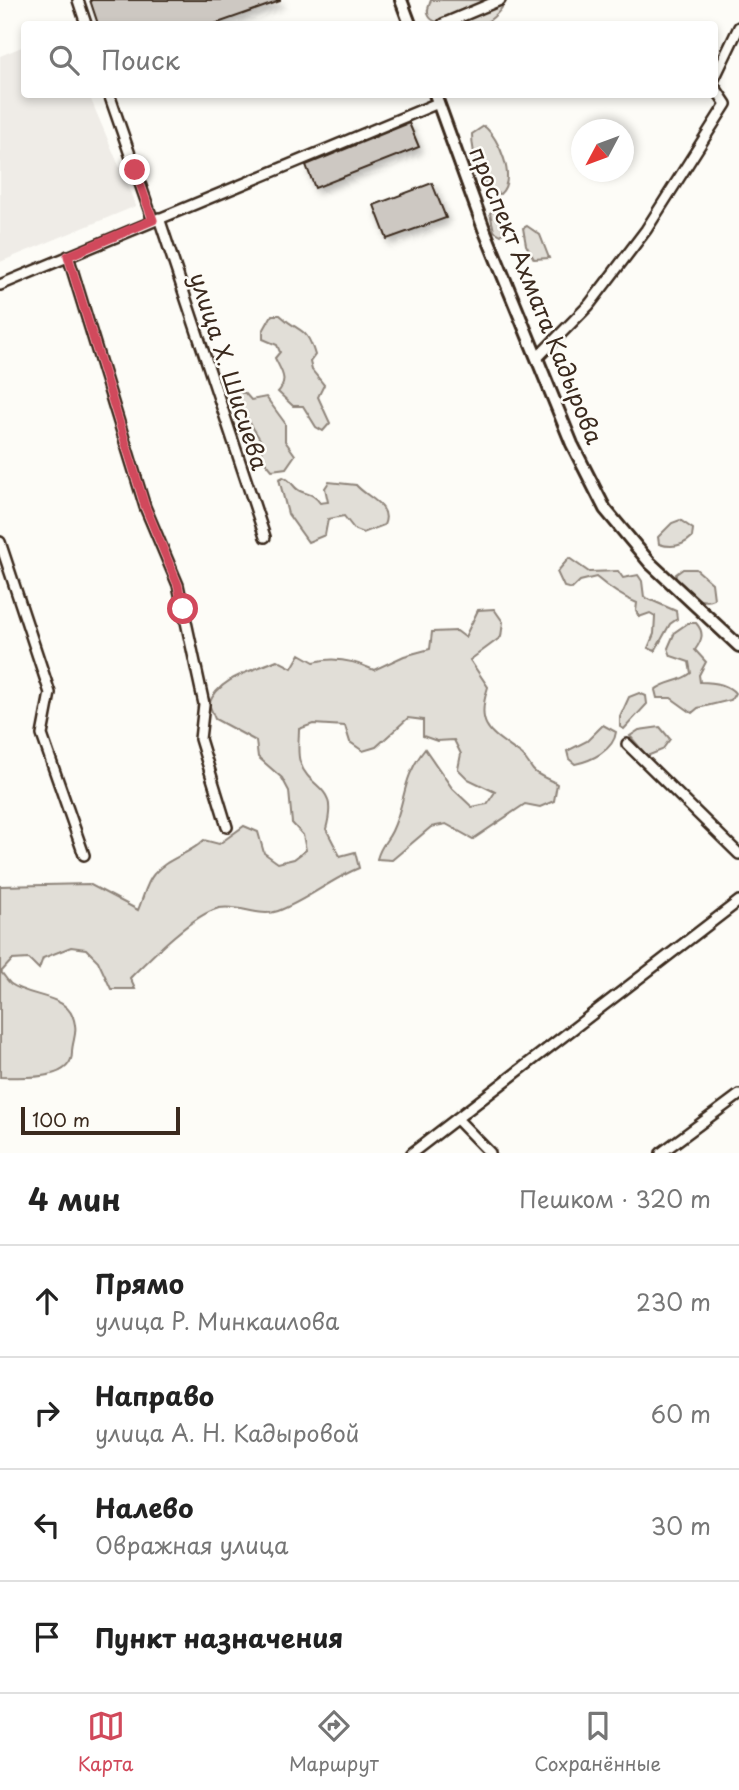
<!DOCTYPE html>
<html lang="ru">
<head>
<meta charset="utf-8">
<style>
  body { margin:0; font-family:"Playpen Sans",sans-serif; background:#f2f2f2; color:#222 }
  .compass { position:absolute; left:571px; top:119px; width:63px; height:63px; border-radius:50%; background:#fff; box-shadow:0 4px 10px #0003; rotate:229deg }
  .scale { position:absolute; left:21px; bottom:18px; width:159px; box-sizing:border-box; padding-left:7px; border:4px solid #3b2a1e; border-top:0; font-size:19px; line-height:24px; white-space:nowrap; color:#3b2a1e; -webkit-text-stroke:5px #fdfcf7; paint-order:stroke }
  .stop { position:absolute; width:21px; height:21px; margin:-16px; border:5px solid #d1495b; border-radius:50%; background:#fff }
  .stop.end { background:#d1495b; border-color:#fff; box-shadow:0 2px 7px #0008 }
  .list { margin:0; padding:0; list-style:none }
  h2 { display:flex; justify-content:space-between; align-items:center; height:91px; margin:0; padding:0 28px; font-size:30px }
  h2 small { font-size:23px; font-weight:400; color:#767676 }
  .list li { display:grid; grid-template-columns:46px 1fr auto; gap:21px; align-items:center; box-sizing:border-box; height:112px; padding:0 28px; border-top:2px solid #e0e0e0 }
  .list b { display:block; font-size:26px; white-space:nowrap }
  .list p { margin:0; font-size:23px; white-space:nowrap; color:#767676 }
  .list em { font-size:23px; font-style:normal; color:#767676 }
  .icon { flex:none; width:38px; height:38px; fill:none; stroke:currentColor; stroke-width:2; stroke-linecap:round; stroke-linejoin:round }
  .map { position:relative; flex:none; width:739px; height:1153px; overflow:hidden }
  .search { position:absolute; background:#fff; box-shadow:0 4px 10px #0003; left:21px; right:21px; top:21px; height:77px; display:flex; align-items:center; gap:18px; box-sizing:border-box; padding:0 24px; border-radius:7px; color:#767676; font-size:26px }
  .sheet { height:539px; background:#fff }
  nav { display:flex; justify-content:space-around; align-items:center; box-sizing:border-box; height:98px; border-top:2px solid #e0e0e0; background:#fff; font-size:19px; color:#767676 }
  nav a { display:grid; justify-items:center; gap:4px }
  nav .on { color:#d1495b }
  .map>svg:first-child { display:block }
</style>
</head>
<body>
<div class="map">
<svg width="739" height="1153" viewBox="0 0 739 1153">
  <defs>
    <filter id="shadow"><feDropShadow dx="3" dy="5" stdDeviation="3.5" flood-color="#0004"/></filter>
  </defs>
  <rect width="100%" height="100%" fill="#fdfcf7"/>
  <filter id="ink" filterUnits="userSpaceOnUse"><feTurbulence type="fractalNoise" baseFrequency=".0143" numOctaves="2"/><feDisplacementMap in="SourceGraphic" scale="14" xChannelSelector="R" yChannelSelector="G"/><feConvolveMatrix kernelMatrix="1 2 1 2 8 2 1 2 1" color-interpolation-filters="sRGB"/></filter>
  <g filter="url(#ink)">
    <path fill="#efece7" d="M24 46V94L89 95 136 206 0 262V56Z"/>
    <path fill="#e1ded7" stroke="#8e847a" stroke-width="2" d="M431 0H506C503 9 492 20 483 24 473 28 433 26 429 16 426 11 429 6 431 0Z
      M484 126C499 138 517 179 500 194 481 190 472 152 472 134Z
      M498 208 506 213 509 225 501 235 494 231 490 213Z
      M527 226 540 235 549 258 534 259 526 245 523 228Z
      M272 315H280C301 335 306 325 315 355L310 362 312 370 324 385 318 397 330 423 323 431 316 427 303 406H293L278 392C289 380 281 371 275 358L280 352 277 345 263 339V331Z
      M237 392 245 393 251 400 266 397 285 423V441L295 455 286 468 272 470 263 459 261 441 236 400Z
      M283 477C292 480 293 488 300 491 309 495 313 493 320 503L328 502 325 488 329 482 356 485C367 498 393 505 384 525L363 533 355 530 344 516 328 519 325 535 308 542 288 514 279 479Z
      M680 520 693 529 692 537C683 546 671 548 659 544L658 537 672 523Z
      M569 558 589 572 618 571 623 578 638 575 642 581 644 597 676 611 677 619 670 624 655 651 648 648 654 634 655 616 650 613 639 617 636 611 637 603C622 597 609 588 596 577L580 581 572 589 564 587 557 572Z
      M683 569H696L712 583 714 599C699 606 686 592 675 581L676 574Z
      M494 609 503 622 501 637 470 660 488 687C475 727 490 732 519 753 526 757 528 764 533 770 538 776 549 779 557 784L554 801 540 807 525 804 473 839 446 824 431 827 392 860 377 859C381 844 387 842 392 831 407 799 401 779 425 749L452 788 472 807 487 804 495 792 468 779 458 769 461 754 454 740 437 741 423 736V720L408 718 376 747 363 751 350 742 345 726 313 724 299 729C299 738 297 753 300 762 310 792 339 783 326 829L340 856 355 852 359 868C331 879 306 901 278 911 259 918 240 904 219 908 192 915 150 958 130 978L135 989H111L98 961 86 949 71 947 43 958 39 969 29 959 12 960 1 972C4 975 8 982 11 984 32 999 71 993 75 1025 77 1034 72 1043 72 1052 73 1082 21 1077 0 1077V886L89 884 138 910C143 899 146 883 154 874 166 859 190 854 204 840L219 844 244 826 258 832 264 853 278 863 294 859 306 850 303 835 292 823 289 791 282 778 258 757 256 741 215 719 209 704C219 677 253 671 277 660L292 668 300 654 314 662C335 656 355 661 374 670L404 656 430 649 432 632 457 631 465 637 478 610Z
      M688 623H696C705 633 702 640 695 650L706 662 699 675 700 682C712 682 727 683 735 693L731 700 698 708 692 713 671 698H657L655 690C667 680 679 683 691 673L689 662 671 656 668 648 675 632Z
      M639 693 646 696 647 704 624 729 620 727V717L629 697Z
      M603 725 616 732C614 750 591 761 575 764L569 759 567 751 587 741Z
      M660 727 670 739 662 750 647 756 630 736 639 730Z"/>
    <path fill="#cdc8c2" stroke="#3b2a1e" stroke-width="2" filter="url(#shadow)" d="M90 0H280V1L215 24H98Z
      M409 123 419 147 315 188 306 165Z
      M432 183 446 218 387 239 374 205Z"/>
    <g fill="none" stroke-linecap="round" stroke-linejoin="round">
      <g stroke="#3b2a1e" stroke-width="14">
        <path id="minor" d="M78 0 86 24
          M443 24 500 0
          M714 79 739 27
          M109 94 153 221
          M159 218 265 537
          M68 256 145 507 178 585 204 704 200 739 227 827
          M0 285 438 103
          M537 358 589 305 646 230 726 104 714 86
          M0 542 50 693 42 735 84 855
          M627 744 739 854
          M457 1119 490 1153
          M412 1153 739 901
          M661 1153 739 1095"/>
      </g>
      <g stroke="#3b2a1e" stroke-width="16">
        <path id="tertiary" d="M401 0 410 24
          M435 94 484 229 572 444 605 509 650 563 739 646"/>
      </g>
      <use href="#minor" stroke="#fdfcf7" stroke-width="9"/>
      <use href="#tertiary" stroke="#fdfcf7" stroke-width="10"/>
    </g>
  </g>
  <g fill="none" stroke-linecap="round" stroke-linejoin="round" filter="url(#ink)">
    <path stroke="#d1495b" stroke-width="9" d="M135 170 153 220 68 256 145 506 178 585 183 609"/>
  </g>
  <g text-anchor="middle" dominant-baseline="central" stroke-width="5" stroke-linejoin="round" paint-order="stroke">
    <g font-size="23" fill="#3b2a1e" stroke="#fdfcf7">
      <text transform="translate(537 295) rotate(68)">проспект Ахмата Кадырова</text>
      <text transform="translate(230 371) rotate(72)">улица Х. Шисиева</text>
    </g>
  </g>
</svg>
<svg class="compass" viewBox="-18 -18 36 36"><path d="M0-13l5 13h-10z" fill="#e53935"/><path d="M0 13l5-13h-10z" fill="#767676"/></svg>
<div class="scale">100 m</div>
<div class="stop" style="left:183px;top:609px"></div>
<div class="stop end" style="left:135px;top:170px"></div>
<div class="search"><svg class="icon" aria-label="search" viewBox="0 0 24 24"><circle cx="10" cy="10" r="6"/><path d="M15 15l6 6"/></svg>Поиск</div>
</div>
<section class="sheet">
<h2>4 мин<small>Пешком · 320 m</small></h2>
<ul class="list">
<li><svg class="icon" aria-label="ahead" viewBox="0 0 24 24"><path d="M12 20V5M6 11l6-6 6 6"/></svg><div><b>Прямо</b><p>улица Р. Минкаилова</p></div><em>230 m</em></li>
<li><svg class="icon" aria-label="right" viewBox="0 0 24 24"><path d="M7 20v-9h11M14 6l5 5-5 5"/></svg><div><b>Направо</b><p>улица А. Н. Кадыровой</p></div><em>60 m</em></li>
<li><svg class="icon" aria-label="left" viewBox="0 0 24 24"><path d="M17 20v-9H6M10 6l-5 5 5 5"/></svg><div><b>Налево</b><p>Овражная улица</p></div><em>30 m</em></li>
<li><svg class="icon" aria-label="arrive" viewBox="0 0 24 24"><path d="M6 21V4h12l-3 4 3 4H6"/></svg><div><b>Пункт назначения</b></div></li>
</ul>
</section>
<nav>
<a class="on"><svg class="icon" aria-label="map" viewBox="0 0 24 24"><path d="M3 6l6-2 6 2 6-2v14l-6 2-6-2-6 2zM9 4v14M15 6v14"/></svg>Карта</a>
<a><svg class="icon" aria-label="directions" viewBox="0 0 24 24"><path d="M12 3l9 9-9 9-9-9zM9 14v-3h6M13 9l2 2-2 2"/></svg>Маршрут</a>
<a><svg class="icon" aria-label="saved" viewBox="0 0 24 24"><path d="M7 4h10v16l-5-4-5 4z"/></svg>Сохранённые</a>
</nav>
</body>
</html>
